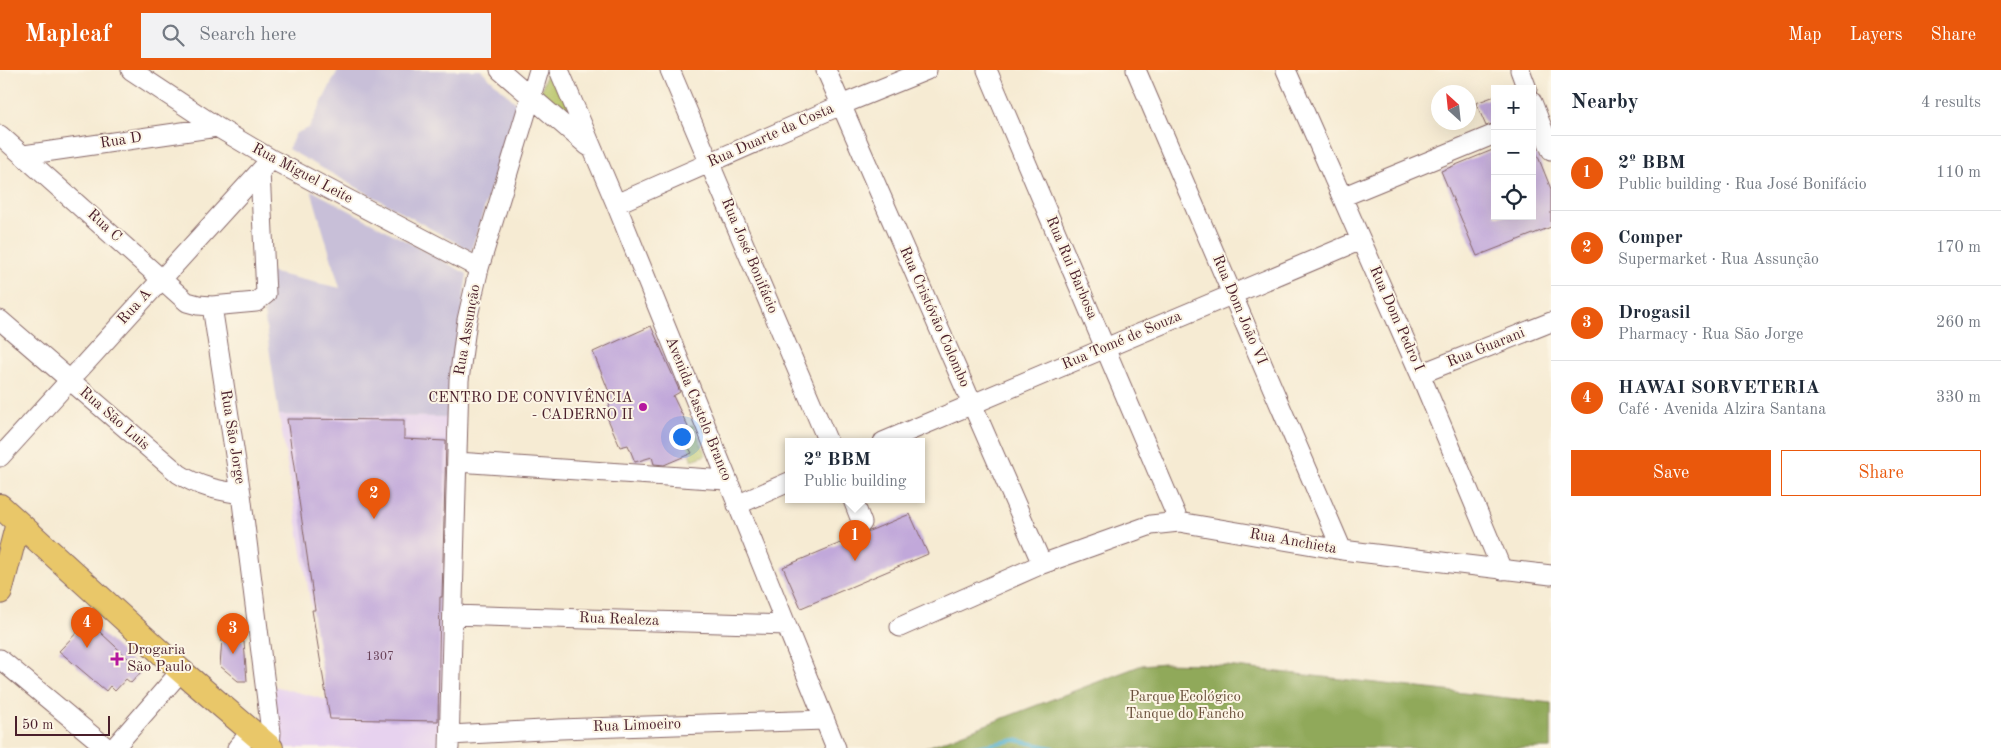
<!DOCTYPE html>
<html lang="en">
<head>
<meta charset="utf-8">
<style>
  body { margin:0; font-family:"Old Standard TT",serif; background:#f2f2f3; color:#1f2937 }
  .controls { position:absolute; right:15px; top:15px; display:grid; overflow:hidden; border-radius:0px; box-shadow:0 5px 20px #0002 }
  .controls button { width:45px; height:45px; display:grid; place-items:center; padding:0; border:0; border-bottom:1px solid #e0e1e3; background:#fff; color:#1f2937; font:25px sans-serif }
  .compass { position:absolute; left:1431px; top:15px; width:45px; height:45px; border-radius:50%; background:#fff; box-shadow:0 5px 20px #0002; rotate:333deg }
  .scale { position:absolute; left:15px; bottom:12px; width:95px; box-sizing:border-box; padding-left:5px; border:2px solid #4a1f2b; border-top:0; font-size:14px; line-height:18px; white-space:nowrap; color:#4a1f2b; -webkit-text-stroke:4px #fcf5e5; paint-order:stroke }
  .you { position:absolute; left:681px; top:366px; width:18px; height:18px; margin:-12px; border:4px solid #fff; border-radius:50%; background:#1a73e8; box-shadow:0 0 0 8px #1a73e833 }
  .badge { display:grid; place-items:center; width:32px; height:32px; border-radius:50%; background:#ea580c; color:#fff; font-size:16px; font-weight:700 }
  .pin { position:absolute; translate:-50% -41px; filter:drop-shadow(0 1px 2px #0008) }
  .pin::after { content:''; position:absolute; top:26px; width:18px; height:15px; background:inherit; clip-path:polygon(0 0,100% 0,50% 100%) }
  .popup { position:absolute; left:785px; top:368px; width:140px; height:65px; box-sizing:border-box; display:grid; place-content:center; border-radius:0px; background:#fff; filter:drop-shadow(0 1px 4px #0005); font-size:16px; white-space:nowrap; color:#747a83 }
  .popup b { font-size:19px; color:#1f2937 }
  .popup::after { content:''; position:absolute; left:50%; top:100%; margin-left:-10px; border:10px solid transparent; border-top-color:#fff }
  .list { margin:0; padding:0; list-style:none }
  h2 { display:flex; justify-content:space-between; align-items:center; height:65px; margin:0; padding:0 20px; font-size:21px }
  h2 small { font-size:16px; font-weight:400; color:#747a83 }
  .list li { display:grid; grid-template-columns:32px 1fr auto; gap:15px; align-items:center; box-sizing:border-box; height:75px; padding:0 20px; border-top:1px solid #e0e1e3 }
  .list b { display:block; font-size:19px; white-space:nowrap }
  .list p { margin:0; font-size:16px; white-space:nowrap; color:#747a83 }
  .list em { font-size:16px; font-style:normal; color:#747a83 }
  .actions { display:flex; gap:10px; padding:15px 20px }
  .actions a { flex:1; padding:11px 0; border:1px solid #ea580c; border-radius:0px; text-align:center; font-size:18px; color:#ea580c }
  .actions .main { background:#ea580c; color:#fff }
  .icon { flex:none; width:28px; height:28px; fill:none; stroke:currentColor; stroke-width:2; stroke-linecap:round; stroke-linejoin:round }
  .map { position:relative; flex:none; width:1551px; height:678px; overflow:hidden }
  header { display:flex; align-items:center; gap:30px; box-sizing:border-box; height:70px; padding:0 25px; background:#ea580c; color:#fff }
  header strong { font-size:24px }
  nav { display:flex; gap:28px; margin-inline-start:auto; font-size:18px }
  .search { width:350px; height:45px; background:#f2f2f3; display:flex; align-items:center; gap:12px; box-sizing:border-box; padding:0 18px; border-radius:0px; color:#747a83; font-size:19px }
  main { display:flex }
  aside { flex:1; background:#fff }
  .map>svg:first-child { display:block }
</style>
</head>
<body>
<header>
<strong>Mapleaf</strong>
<div class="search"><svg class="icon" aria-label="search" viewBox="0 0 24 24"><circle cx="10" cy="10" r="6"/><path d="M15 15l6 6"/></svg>Search here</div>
<nav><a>Map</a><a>Layers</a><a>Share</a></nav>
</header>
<main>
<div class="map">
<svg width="1551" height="678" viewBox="0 0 1551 678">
  <rect width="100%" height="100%" fill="#fcf5e5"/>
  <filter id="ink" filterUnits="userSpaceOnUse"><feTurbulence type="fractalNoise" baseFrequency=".02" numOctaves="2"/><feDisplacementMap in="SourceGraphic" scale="10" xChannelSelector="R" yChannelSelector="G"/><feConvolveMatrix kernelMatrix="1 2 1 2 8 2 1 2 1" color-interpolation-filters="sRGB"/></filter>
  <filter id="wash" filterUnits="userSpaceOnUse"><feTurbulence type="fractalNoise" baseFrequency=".0096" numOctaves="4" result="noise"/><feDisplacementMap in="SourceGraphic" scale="20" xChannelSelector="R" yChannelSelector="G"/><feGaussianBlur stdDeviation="1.12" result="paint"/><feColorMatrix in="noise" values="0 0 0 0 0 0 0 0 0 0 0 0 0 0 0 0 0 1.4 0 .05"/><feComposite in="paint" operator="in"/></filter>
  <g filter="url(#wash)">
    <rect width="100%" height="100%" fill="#f6ebd3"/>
    <path fill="#e7d2ef" d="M279 345 453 347 446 678H286L275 668 274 616 327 630Z"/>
    <path fill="#c8bfd8" d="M338 0H481L517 34 471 181 288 79 296 63 309 58Z
      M311 120 467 204 447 347 279 345 264 243 270 226 269 202 340 218Z"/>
    <path fill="#b5c365" stroke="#807148" d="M547 0H553L572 45 541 22Z
      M693 355 706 385 692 390 679 361Z"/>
    <path fill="#90a95a" stroke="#6d6442" d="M1164 593 1209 594 1551 633V678H925L1142 595Z"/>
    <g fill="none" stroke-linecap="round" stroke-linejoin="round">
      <path stroke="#4fafcd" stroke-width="4" d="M971 678 1015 670 1053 678"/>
    </g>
    <g id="blocks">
      <path fill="#c1a8da" d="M1495 26V53L1486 56 1476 33Z
        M1533 74 1551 119V157L1477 186 1441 101 1495 79V146H1532Z
        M651 256 680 322 673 326 688 357 679 361 692 383 664 395 654 394 652 387 635 392 628 375 620 377 607 347 611 327 593 282Z
        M287 349 404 350V369L446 371 442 527H440L438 651 330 649 312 540H315Z
        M910 444 928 484 801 538 783 497Z
        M88 551 142 601 131 613 126 609 115 621 110 616 106 621 59 581Z
        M223 555 244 572 247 611H238L220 596Z"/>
    </g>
  </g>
  <g filter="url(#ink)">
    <use href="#blocks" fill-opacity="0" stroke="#866666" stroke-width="1"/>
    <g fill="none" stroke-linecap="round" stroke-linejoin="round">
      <g stroke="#866666" stroke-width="21">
        <path id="minor" d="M131 0 217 57 271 89 479 198
          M500 0 588 76
          M559 0 616 134 836 678
          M670 0 828 372
          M826 0 1042 494
          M987 0 1179 452
          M1136 0 1342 480
          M1286 0 1420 304 1502 500
          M1520 0 1527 19
          M1532 32 1551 80
          M0 65 187 232 198 235 212 236 256 232 266 224 260 101
          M24 85 217 57
          M1342 127 1495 64
          M616 134 841 35 927 0
          M212 236 241 424 271 662 270 677
          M0 250 179 404C199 417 218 420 241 424
          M1420 304 1551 252
          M883 372 1361 170
          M0 387 271 89
          M457 392 726 410
          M853 430 862 453
          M737 435 789 412
          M453 545 786 555
          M900 557 1042 494 1151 455 1179 452 1342 480 1551 505
          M0 589 107 678
          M450 665 560 659 825 650
          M114 678 181 601
          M237 678 252 661
          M449 678 459 310 467 250 479 198 539 0"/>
      </g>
      <g stroke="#866666" stroke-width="26">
        <path id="major" d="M0 436 181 601 271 678
          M0 522 18 453"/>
      </g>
      <use href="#minor" stroke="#fff" stroke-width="19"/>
      <use href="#major" stroke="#e9c769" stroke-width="24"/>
    </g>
  </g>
  <g fill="#b5179e" stroke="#fcf5e5" stroke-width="2">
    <circle cx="643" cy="337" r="5"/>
    <path d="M114.5 581.5h5v5h5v5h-5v5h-5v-5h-5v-5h5z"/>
  </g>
  <g text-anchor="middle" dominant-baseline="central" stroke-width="4" stroke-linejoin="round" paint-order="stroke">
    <g font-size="12" fill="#684157">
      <text x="380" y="587">1307</text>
    </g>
    <g font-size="15" fill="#4a1f2b" stroke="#fcf5e5">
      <text transform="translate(771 66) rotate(-24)">Rua Duarte da Costa</text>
      <text transform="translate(121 71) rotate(-9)">Rua D</text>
      <text transform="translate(302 104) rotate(28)">Rua Miguel Leite</text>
      <text transform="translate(104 156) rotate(42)">Rua C</text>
      <text transform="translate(749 186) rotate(67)">Rua José Bonifácio</text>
      <text transform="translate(1071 198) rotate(67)">Rua Rui Barbosa</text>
      <text transform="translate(135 237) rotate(-48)">Rua A</text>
      <text transform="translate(1239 240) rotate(67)">Rua Dom João VI</text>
      <text transform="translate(934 247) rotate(66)">Rua Cristóvão Colombo</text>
      <text transform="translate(1396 249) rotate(66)">Rua Dom Pedro I</text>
      <text transform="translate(468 260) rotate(-80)">Rua Assunção</text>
      <text transform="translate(1122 271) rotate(-23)">Rua Tomé de Souza</text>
      <text transform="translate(1486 278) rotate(-22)">Rua Guarani</text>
      <text transform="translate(698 339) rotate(68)">Avenida Castelo Branco</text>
      <text transform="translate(114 349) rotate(41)">Rua São Luis</text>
      <text transform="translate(232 367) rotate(81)">Rua São Jorge</text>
      <text transform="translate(1293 472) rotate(10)">Rua Anchieta</text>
      <text transform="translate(619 550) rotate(2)">Rua Realeza</text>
      <text transform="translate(637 656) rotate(-2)">Rua Limoeiro</text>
    </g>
    <g font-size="15" fill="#4a1f2b" stroke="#fcf5e5" text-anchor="end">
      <text x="633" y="328">CENTRO DE CONVIVÊNCIA<tspan x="633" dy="17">- CADERNO II</tspan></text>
      <text x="127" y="580" text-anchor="start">Drogaria<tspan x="127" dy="17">São Paulo</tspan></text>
    </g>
    <g font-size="15" fill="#6a503c" stroke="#fcf5e5">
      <text x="1185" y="627">Parque Ecológico<tspan x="1185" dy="17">Tanque do Fancho</tspan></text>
    </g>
  </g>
</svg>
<div class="controls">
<button>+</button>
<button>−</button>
<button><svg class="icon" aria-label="locate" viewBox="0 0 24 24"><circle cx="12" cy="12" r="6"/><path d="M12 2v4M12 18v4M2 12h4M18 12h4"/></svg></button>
</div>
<svg class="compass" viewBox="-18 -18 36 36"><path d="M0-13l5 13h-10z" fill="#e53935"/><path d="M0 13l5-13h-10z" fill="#747a83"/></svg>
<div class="scale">50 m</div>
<div class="you"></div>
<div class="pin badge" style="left:855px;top:491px">1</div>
<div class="popup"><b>2º BBM</b>Public building</div>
<div class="pin badge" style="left:374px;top:449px">2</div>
<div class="pin badge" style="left:233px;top:584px">3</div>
<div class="pin badge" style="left:87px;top:578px">4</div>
</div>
<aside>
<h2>Nearby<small>4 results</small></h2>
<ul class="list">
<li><span class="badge">1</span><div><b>2º BBM</b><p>Public building · Rua José Bonifácio</p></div><em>110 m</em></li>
<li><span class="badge">2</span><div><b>Comper</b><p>Supermarket · Rua Assunção</p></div><em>170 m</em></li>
<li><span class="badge">3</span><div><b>Drogasil</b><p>Pharmacy · Rua São Jorge</p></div><em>260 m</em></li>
<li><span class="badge">4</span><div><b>HAWAI SORVETERIA</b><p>Café · Avenida Alzira Santana</p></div><em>330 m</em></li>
</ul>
<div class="actions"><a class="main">Save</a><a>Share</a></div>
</aside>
</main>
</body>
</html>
